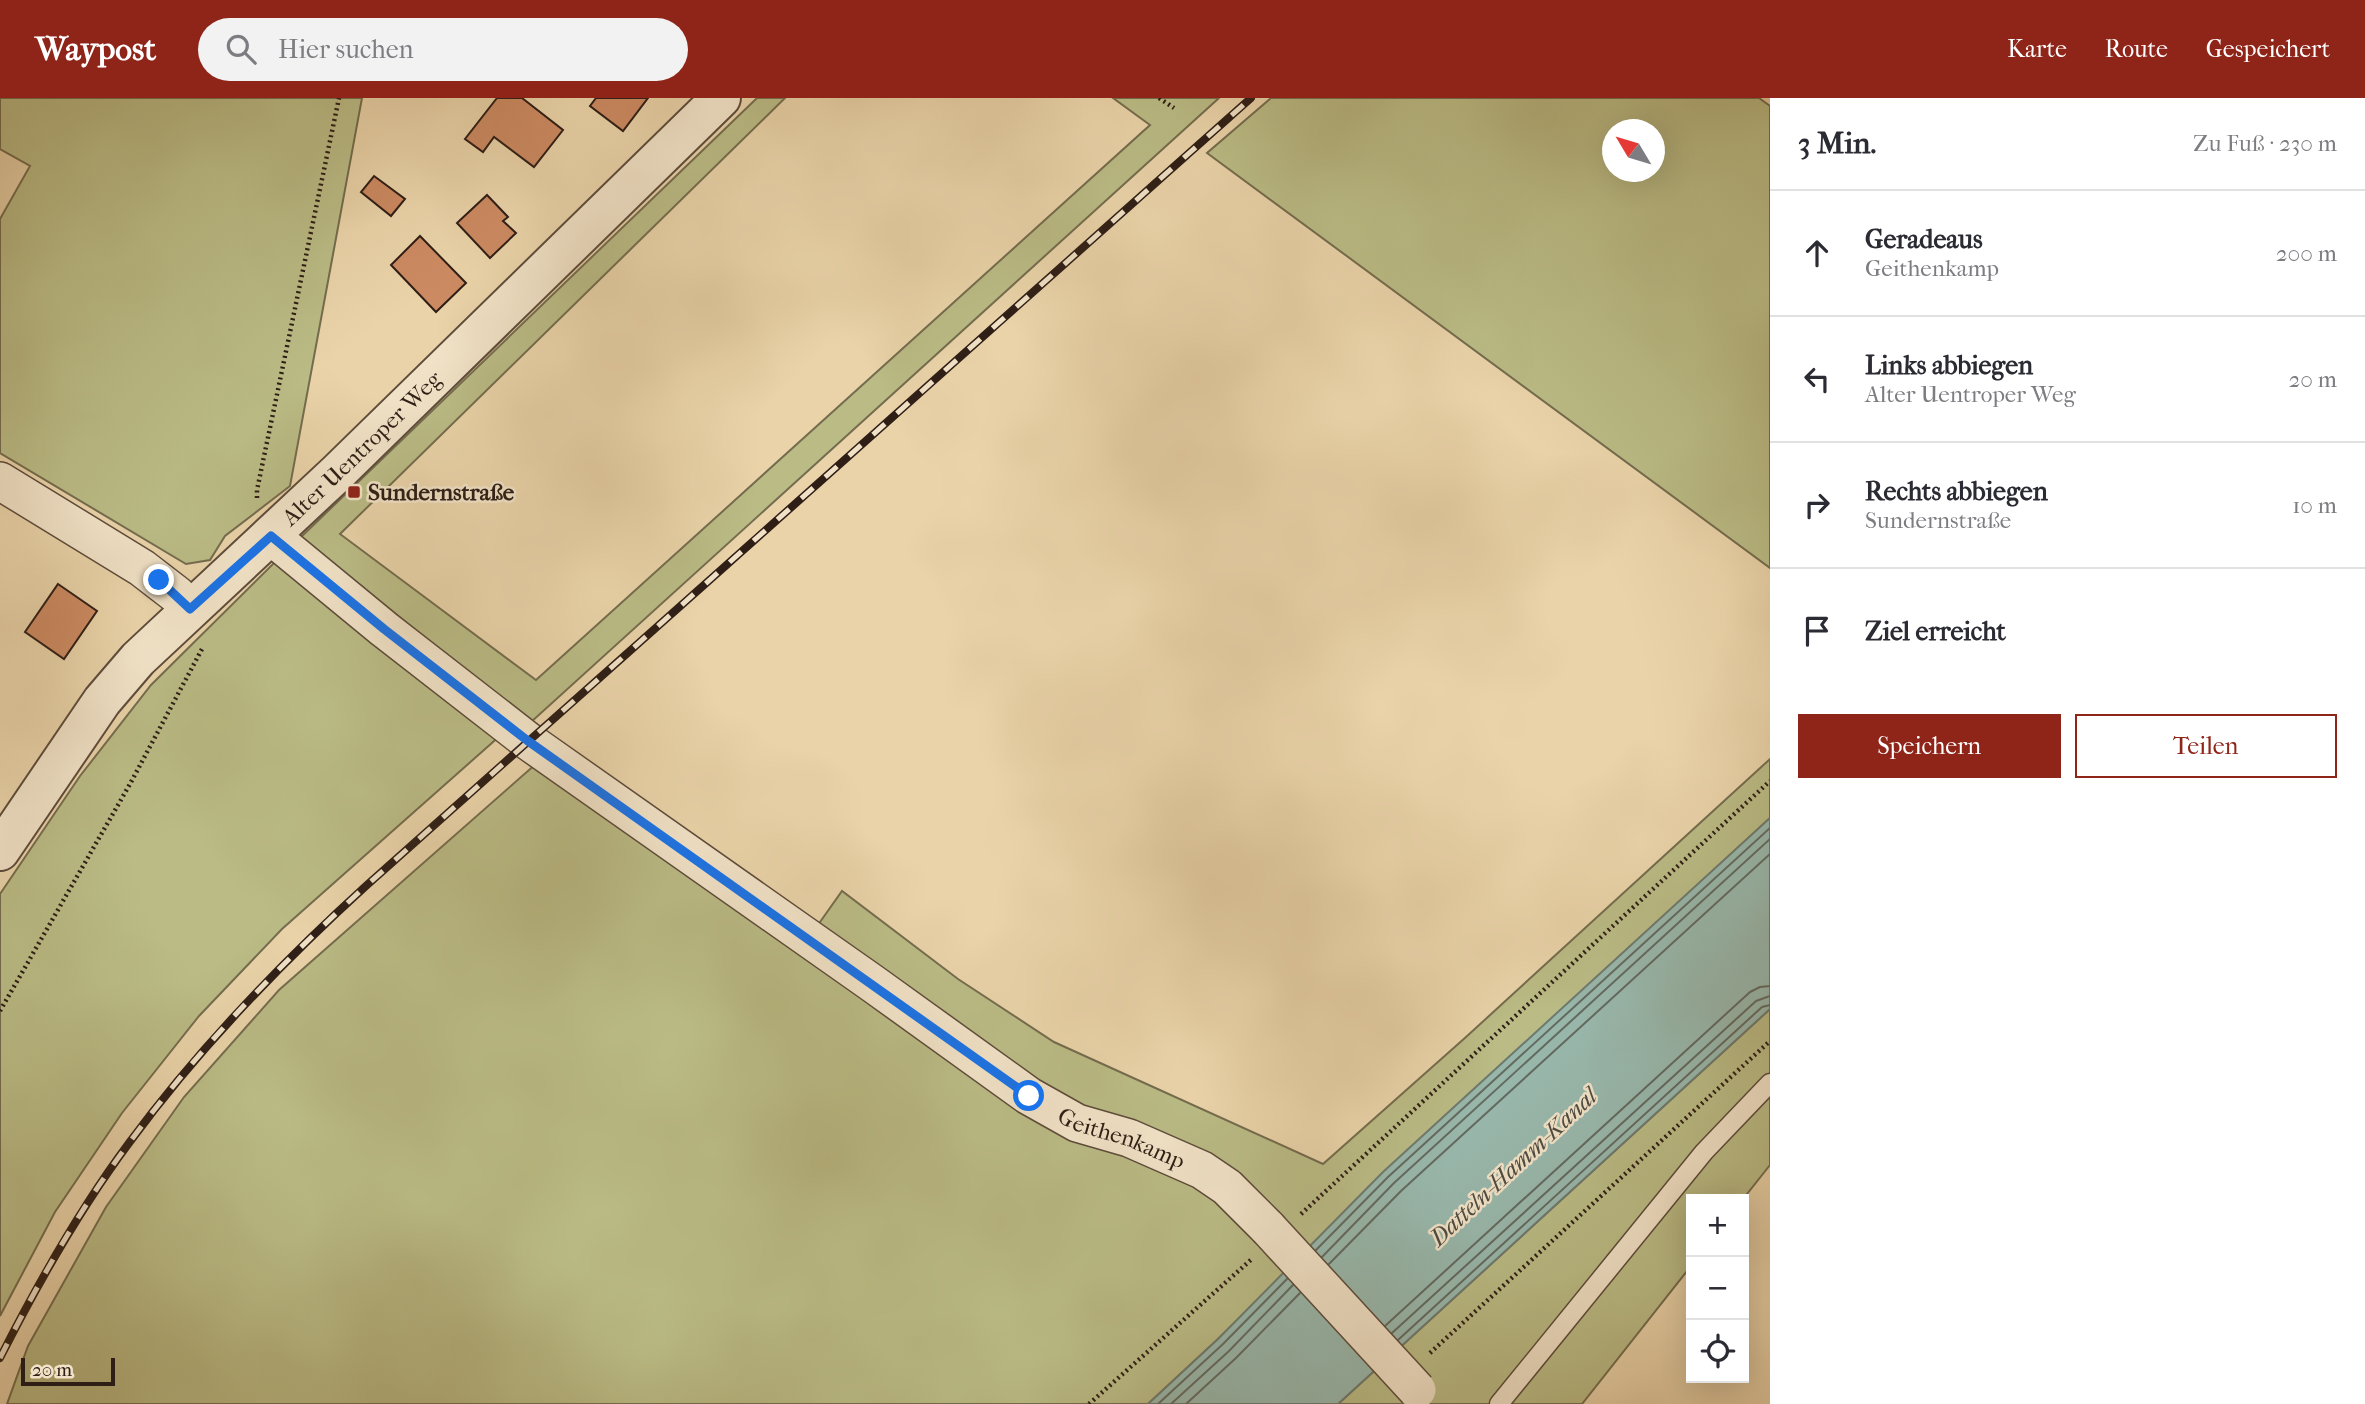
<!DOCTYPE html>
<html lang="de">
<head>
<meta charset="utf-8">
<style>
  body { margin:0; font-family:"IM FELL French Canon",serif; background:#f2f2f3; color:#2b2b33 }
  .controls { position:absolute; right:21px; bottom:21px; display:grid; overflow:hidden; border-radius:0px; box-shadow:0 7px 28px #0002 }
  .controls button { width:63px; height:63px; display:grid; place-items:center; padding:0; border:0; border-bottom:2px solid #e1e1e2; background:#fff; color:#2b2b33; font:35px sans-serif }
  .compass { position:absolute; left:1602px; top:21px; width:63px; height:63px; border-radius:50%; background:#fff; box-shadow:0 7px 28px #0002; rotate:308deg }
  .scale { position:absolute; left:21px; bottom:18px; width:94px; box-sizing:border-box; padding-left:7px; border:4px solid #2e1e16; border-top:0; font-size:19px; line-height:24px; white-space:nowrap; color:#2e1e16; -webkit-text-stroke:5px #f1e2c7; paint-order:stroke }
  .stop { position:absolute; width:21px; height:21px; margin:-16px; border:5px solid #1a73e8; border-radius:50%; background:#fff }
  .stop.end { background:#1a73e8; border-color:#fff; box-shadow:0 2px 7px #0008 }
  .list { margin:0; padding:0; list-style:none }
  h2 { display:flex; justify-content:space-between; align-items:center; height:91px; margin:0; padding:0 28px; font-size:30px }
  h2 small { font-size:23px; font-weight:400; color:#7c7c81 }
  .list li { display:grid; grid-template-columns:46px 1fr auto; gap:21px; align-items:center; box-sizing:border-box; height:126px; padding:0 28px; border-top:2px solid #e1e1e2 }
  .list b { display:block; font-size:26px; white-space:nowrap }
  .list p { margin:0; font-size:23px; white-space:nowrap; color:#7c7c81 }
  .list em { font-size:23px; font-style:normal; color:#7c7c81 }
  .actions { display:flex; gap:14px; padding:21px 28px }
  .actions a { flex:1; padding:16px 0; border:2px solid #8f2418; border-radius:0px; text-align:center; font-size:24px; color:#8f2418 }
  .actions .main { background:#8f2418; color:#fff }
  .icon { flex:none; width:38px; height:38px; fill:none; stroke:currentColor; stroke-width:2; stroke-linecap:round; stroke-linejoin:round }
  .map { position:relative; flex:none; width:1770px; height:1306px; overflow:hidden }
  header { display:flex; align-items:center; gap:42px; box-sizing:border-box; height:98px; padding:0 35px; background:#8f2418; color:#fff }
  header strong { font-size:33px }
  nav { display:flex; gap:38px; margin-inline-start:auto; font-size:24px }
  .search { width:490px; height:63px; background:#f2f2f3; display:flex; align-items:center; gap:18px; box-sizing:border-box; padding:0 24px; border-radius:38px; color:#7c7c81; font-size:26px }
  main { display:flex }
  aside { flex:1; background:#fff }
  .map>svg:first-child { display:block }
</style>
</head>
<body>
<header>
<strong>Waypost</strong>
<div class="search"><svg class="icon" aria-label="search" viewBox="0 0 24 24"><circle cx="10" cy="10" r="6"/><path d="M15 15l6 6"/></svg>Hier suchen</div>
<nav><a>Karte</a><a>Route</a><a>Gespeichert</a></nav>
</header>
<main>
<div class="map">
<svg width="1770" height="1306" viewBox="0 0 1770 1306">
  <rect width="100%" height="100%" fill="#ead3a9"/>
  <filter id="stains"><feTurbulence type="fractalNoise" baseFrequency=".00286" numOctaves="4"/><feColorMatrix values="0 0 0 0 .2 0 0 0 0 .09 0 0 0 0 .02 0 0 0 .5 -.17"/></filter>
  <radialGradient id="worn" r=".72"><stop offset=".6" stop-color="#630" stop-opacity="0"/><stop offset="1" stop-color="#630" stop-opacity=".3"/></radialGradient>
  <path fill="#babb85" stroke="#746c4e" stroke-width="2" fill-rule="evenodd" d="M0 0H362L290 388 225 438 210 462 186 466 0 355V121L30 68 0 51Z
    M757 0H785L340 436 536 582 1150 27 1113 0H1219L530 625 301 439Z
    M1271 0H1759L1770 8V470L1207 55ZM1612 32H1654V74H1612Z
    M276 463 502 636 282 831 199 918 122 1015 55 1114 0 1218V796L80 678 151 587Z
    M1770 661V720L1496 972 1218 1241 1148 1306H7L28 1248 106 1109 184 999 279 892 537 665 808 841 842 793 958 881 1054 944 1323 1066 1466 939Z
    M1770 911V1067L1743 1101H1691V1168L1582 1306H1338Z"/>
  <path fill="#98b7ab" stroke="#6e7a6f" stroke-width="2" d="M1770 720V911L1338 1306H1148L1218 1241 1383 1074Z"/>
  <g fill="none" stroke-linecap="round" stroke-linejoin="round">
    <path stroke="#636a60" stroke-width="2" d="M1316 1152 1388 1079 1770 730
      M1322 1159 1394 1085 1770 741
      M1329 1166 1401 1093 1770 756
      M1385 1228 1750 894 1760 889 1770 888
      M1392 1235 1756 903 1770 898
      M1398 1242 1762 909 1770 907
      M1158 1306 1223 1246 1287 1181
      M1171 1306 1229 1253 1293 1187
      M1186 1306 1236 1260 1300 1195"/>
  </g>
  <path fill="#cc8a62" stroke="#2e1e16" stroke-width="2" d="M497 0H522L563 32 534 69 494 39 483 54 465 41Z
    M596 0H648L623 33 590 8Z
    M374 78 405 101 391 118 361 94Z
    M487 97 508 119 503 123 516 135 490 160 457 125Z
    M420 138 466 185 436 214 391 167Z
    M58 486 97 513 64 561 25 534Z"/>
  <g fill="none" stroke-linecap="round" stroke-linejoin="round">
    <g stroke="#5d4b3b" stroke-width="21">
      <path id="service" d="M1499 1306 1704 1054 1770 985"/>
    </g>
    <g stroke="#5d4b3b" stroke-width="40">
      <g id="minor">
        <path d="M0 383 142 470 177 497 190 511"/>
        <path id="s1" d="M271 438 384 531 528 643 872 885 1029 998 1077 1025 1129 1040 1202 1072 1227 1089 1268 1130"/>
      </g>
    </g>
    <g stroke="#5d4b3b" stroke-width="42">
      <g id="tertiary">
        <path id="s2" d="M0 753 102 603 138 561 337 375 721 0"/>
      </g>
    </g>
    <path stroke="#2e1e16" stroke-width="4.5" stroke-dasharray="2 3.5" stroke-linecap="butt" d="M1159 0 1174 10
      M257 400V392L339 0
      M0 913 130 686 202 551
      M1301 1116 1770 683
      M1430 1255 1770 943
      M1089 1306 1253 1160"/>
    <use href="#service" stroke="#f1e2c7" stroke-width="18"/>
    <use href="#minor" stroke="#f1e2c7" stroke-width="37"/>
    <use href="#tertiary" stroke="#f1e2c7" stroke-width="38"/>
    <g stroke="#2e1e16" stroke-width="8">
      <path id="rail" d="M0 1260C38 1185 79 1112 129 1045 199 950 280 866 367 787L1251 0"/>
    </g>
    <use href="#rail" stroke="#f1e2c7" stroke-width="5" stroke-dasharray="16" stroke-linecap="butt"/>
    <g stroke="#5d4b3b" stroke-width="40" stroke-linecap="butt">
      <path id="minor-bridge" d="M1268 1130 1417 1292"/>
    </g>
    <use href="#minor-bridge" stroke="#f1e2c7" stroke-width="37"/>
  </g>
  <g fill="none" stroke-linecap="round" stroke-linejoin="round">
    <path stroke="#1a73e8" stroke-width="9" d="M159 482 190 511 271 438 384 531 528 643 1029 998"/>
  </g>
  <rect fill="#8f2418" stroke="#f1e2c7" stroke-width="2.5" x="347" y="387" width="14" height="14" rx="3.5"/>
  <g text-anchor="middle" dominant-baseline="central" stroke-width="5" stroke-linejoin="round" paint-order="stroke">
    <g font-size="23" fill="#2e1e16" stroke="#f1e2c7">
      <text stroke="none"><textPath href="#s2" startOffset="544">Alter Uentroper Weg</textPath></text>
      <text stroke="none"><textPath href="#s1" startOffset="1045">Geithenkamp</textPath></text>
    </g>
    <g font-size="23" font-weight="bold" fill="#2e1e16" stroke="#f1e2c7" text-anchor="start">
      <text x="368" y="394">Sundernstraße</text>
    </g>
    <g font-size="24" font-style="italic" fill="#4e4c43" stroke="#f1e2c7">
      <text transform="translate(1513 1069) rotate(-43)">Datteln-Hamm-Kanal</text>
    </g>
  </g>
  <rect width="100%" height="100%" filter="url(#stains)"/>
  <rect width="100%" height="100%" fill="url(#worn)"/>
</svg>
<div class="controls">
<button>+</button>
<button>−</button>
<button><svg class="icon" aria-label="locate" viewBox="0 0 24 24"><circle cx="12" cy="12" r="6"/><path d="M12 2v4M12 18v4M2 12h4M18 12h4"/></svg></button>
</div>
<svg class="compass" viewBox="-18 -18 36 36"><path d="M0-13l5 13h-10z" fill="#e53935"/><path d="M0 13l5-13h-10z" fill="#7c7c81"/></svg>
<div class="scale">20 m</div>
<div class="stop" style="left:1029px;top:998px"></div>
<div class="stop end" style="left:159px;top:482px"></div>
</div>
<aside>
<h2>3 Min.<small>Zu Fuß · 230 m</small></h2>
<ul class="list">
<li><svg class="icon" aria-label="ahead" viewBox="0 0 24 24"><path d="M12 20V5M6 11l6-6 6 6"/></svg><div><b>Geradeaus</b><p>Geithenkamp</p></div><em>200 m</em></li>
<li><svg class="icon" aria-label="left" viewBox="0 0 24 24"><path d="M17 20v-9H6M10 6l-5 5 5 5"/></svg><div><b>Links abbiegen</b><p>Alter Uentroper Weg</p></div><em>20 m</em></li>
<li><svg class="icon" aria-label="right" viewBox="0 0 24 24"><path d="M7 20v-9h11M14 6l5 5-5 5"/></svg><div><b>Rechts abbiegen</b><p>Sundernstraße</p></div><em>10 m</em></li>
<li><svg class="icon" aria-label="arrive" viewBox="0 0 24 24"><path d="M6 21V4h12l-3 4 3 4H6"/></svg><div><b>Ziel erreicht</b></div></li>
</ul>
<div class="actions"><a class="main">Speichern</a><a>Teilen</a></div>
</aside>
</main>
</body>
</html>
